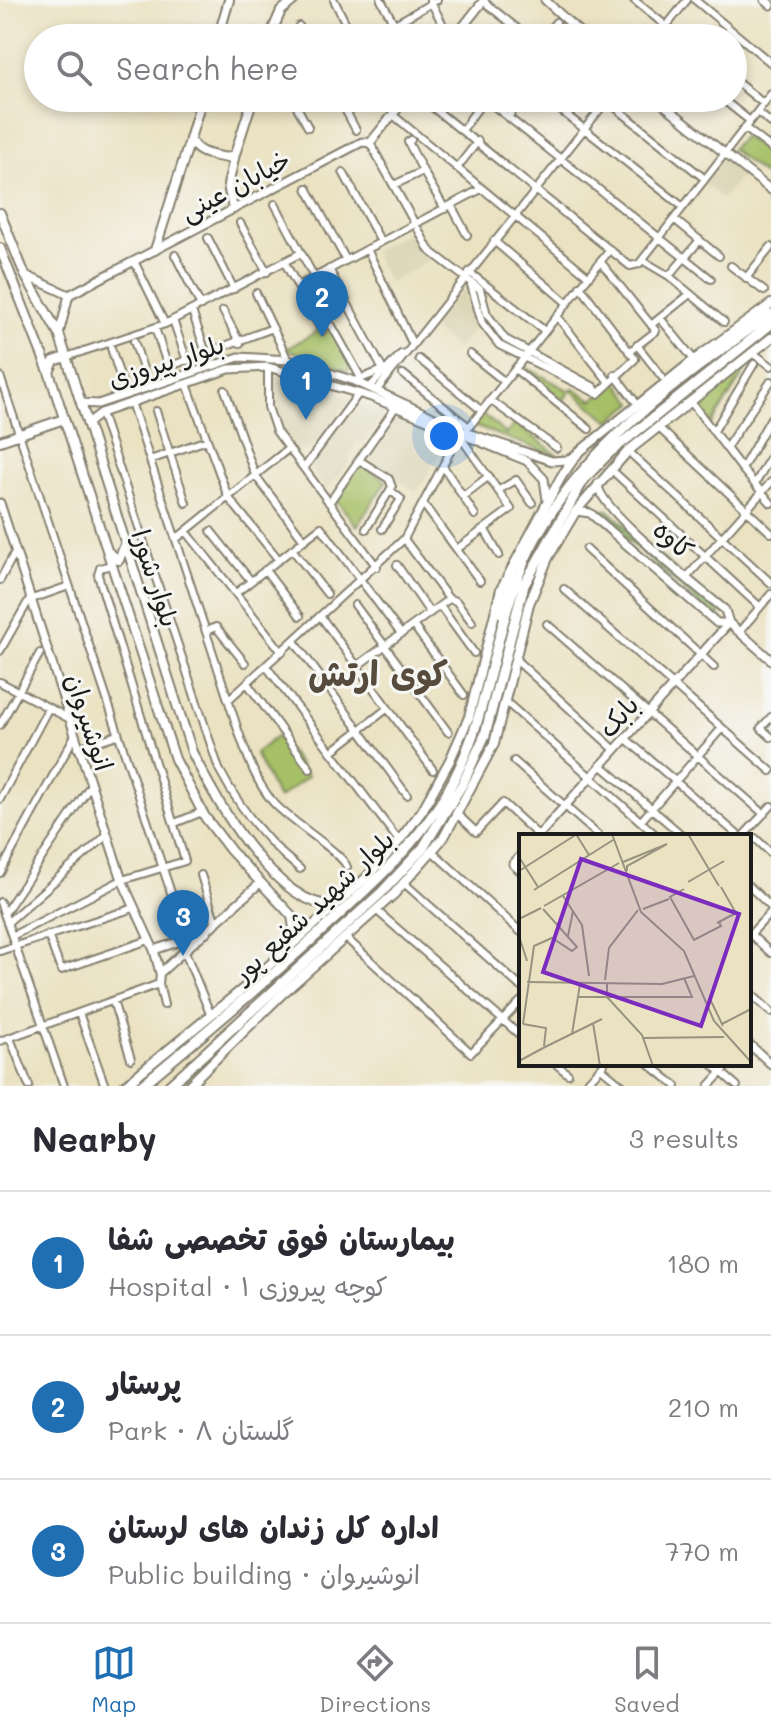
<!DOCTYPE html>
<html lang="en">
<head>
<meta charset="utf-8">
<style>
  body { margin:0; font-family:Mali,"Playpen Sans Arabic",sans-serif; background:#f7f7f7; color:#2b2b33 }
  .you { position:absolute; left:444px; top:436px; width:28px; height:28px; margin:-20px; border:6px solid #fff; border-radius:50%; background:#1a73e8; box-shadow:0 0 0 12px #1a73e833 }
  .badge { display:grid; place-items:center; width:52px; height:52px; border-radius:50%; background:#1f6fb2; color:#fff; font-size:26px; font-weight:700 }
  .pin { position:absolute; translate:-50% -66px; filter:drop-shadow(0 2px 4px #0008) }
  .pin::after { content:''; position:absolute; top:42px; width:28px; height:24px; background:inherit; clip-path:polygon(0 0,100% 0,50% 100%) }
  .list { margin:0; padding:0; list-style:none }
  h2 { display:flex; justify-content:space-between; align-items:center; height:104px; margin:0; padding:0 32px; font-size:34px }
  h2 small { font-size:26px; font-weight:400; color:#7c7c81 }
  .list li { display:grid; grid-template-columns:52px 1fr auto; gap:24px; align-items:center; box-sizing:border-box; height:144px; padding:0 32px; border-top:2px solid #e1e1e2 }
  .list b { display:block; font-size:30px; white-space:nowrap }
  .list p { margin:0; font-size:26px; white-space:nowrap; color:#7c7c81 }
  .list em { font-size:26px; font-style:normal; color:#7c7c81 }
  .icon { flex:none; width:44px; height:44px; fill:none; stroke:currentColor; stroke-width:2; stroke-linecap:round; stroke-linejoin:round }
  .map { position:relative; flex:none; width:771px; height:1086px; overflow:hidden }
  .search { position:absolute; background:#fff; box-shadow:0 4px 12px #0003; left:24px; right:24px; top:24px; height:88px; display:flex; align-items:center; gap:20px; box-sizing:border-box; padding:0 28px; border-radius:44px; color:#7c7c81; font-size:30px }
  .sheet { height:536px; background:#fff }
  nav { display:flex; justify-content:space-around; align-items:center; box-sizing:border-box; height:112px; border-top:2px solid #e1e1e2; background:#fff; font-size:22px; color:#7c7c81 }
  nav a { display:grid; justify-items:center; gap:4px }
  nav .on { color:#1f6fb2 }
  .map>svg:first-child { display:block }
</style>
</head>
<body>
<div class="map">
<svg width="771" height="1086" viewBox="0 0 771 1086">
  <rect width="100%" height="100%" fill="#f6f6f2"/>
  <filter id="ink" filterUnits="userSpaceOnUse"><feTurbulence type="fractalNoise" baseFrequency=".0125" numOctaves="2"/><feDisplacementMap in="SourceGraphic" scale="16" xChannelSelector="R" yChannelSelector="G"/><feConvolveMatrix kernelMatrix="1 2 1 2 8 2 1 2 1" color-interpolation-filters="sRGB"/></filter>
  <filter id="wash" filterUnits="userSpaceOnUse"><feTurbulence type="fractalNoise" baseFrequency=".006" numOctaves="4" result="noise"/><feDisplacementMap in="SourceGraphic" scale="32" xChannelSelector="R" yChannelSelector="G"/><feGaussianBlur stdDeviation="1.8" result="paint"/><feColorMatrix in="noise" values="0 0 0 0 0 0 0 0 0 0 0 0 0 0 0 0 0 1.4 0 .05"/><feComposite in="paint" operator="in"/></filter>
  <g filter="url(#wash)">
    <rect width="100%" height="100%" fill="#ebe2c2"/>
    <path fill="#dad4b4" d="M722 157 742 174 722 199 701 182Z
      M414 229 428 261 389 283 372 251Z
      M464 286 476 326 457 350 431 328Z
      M274 373 351 398 311 449 295 450 283 431 273 409Z
      M355 401 383 413V417L363 445 357 442 347 458 351 461 326 490 309 467Z
      M391 415 447 437 448 441 416 492 367 458 371 452 367 449Z"/>
    <path fill="#a6c066" stroke="#616e41" stroke-width="2" d="M743 136 771 157V181L731 149Z
      M330 324 353 368 347 371 286 349Z
      M752 360 711 425 696 406Z
      M518 363 570 391 561 404 515 367Z
      M616 380 634 403 610 421 571 390 573 388 593 400Z
      M479 411 506 434 516 423 560 457 468 424Z
      M363 465 386 481 357 526 336 500 355 468Z
      M277 736 308 776 278 799 255 753Z"/>
    <path fill="#84a65b" stroke="#50613c" stroke-width="2" d="M601 510H608L720 609V618H714L601 516Z"/>
  </g>
  <g filter="url(#ink)">
    <g fill="none" stroke-linecap="round" stroke-linejoin="round">
      <g stroke="#847f6f" stroke-width="10">
        <path id="minor" d="M334 0 353 38
          M381 0 402 38
          M430 0 443 25
          M634 0 681 38
          M695 0 771 63
          M483 1 529 38
          M299 26 306 38
          M460 31 469 38
          M370 38 437 0
          M504 38 514 26
          M542 38 556 22
          M657 38 687 0
          M733 79 764 104
          M292 98 308 127
          M339 98 356 130
          M389 98 397 110
          M421 98 630 266 639 264 771 94
          M484 98 711 279
          M545 98 683 207
          M721 98 750 121
          M605 99 705 179
          M757 112 771 123
          M393 115 588 276
          M508 117 523 98
          M745 128 771 148
          M463 129 485 98
          M411 140 408 142 423 171
          M370 143 415 224
          M457 168 478 141
          M343 172 381 242
          M394 185 423 171 445 209
          M307 188 346 260
          M275 204 314 277
          M451 205 467 235
          M674 219 719 256
          M240 223 267 272
          M418 229 429 250 480 289 487 314 505 339 594 387 598 394
          M208 238 234 289
          M494 241 567 303
          M367 249 412 343
          M175 255 201 306
          M642 260 669 276 724 322
          M134 261 165 324
          M600 261 656 331 629 352
          M285 263 322 331
          M731 266 764 291
          M329 269 383 370 355 381
          M469 272 545 331
          M669 276 700 240
          M746 278 771 247
          M471 285 482 323 499 345 598 394
          M298 286 481 189
          M580 286 635 359 598 394
          M256 293 288 360
          M192 311 206 353
          M223 311 240 343
          M557 316 608 381
          M660 318 691 356
          M173 320 187 361
          M651 325 690 294
          M332 326 361 378
          M155 328 168 367 273 328
          M134 341 149 387
          M637 345 662 377
          M111 348 126 395
          M753 353 771 366
          M470 354 505 382
          M66 357 165 324 301 253
          M419 359 482 411
          M268 367V407L276 431 377 567
          M515 369 589 429
          M403 374 469 427
          M615 375 634 400
          M0 376 184 932
          M187 384 228 497 279 560
          M370 387 401 354
          M225 390 255 475 304 540
          M377 390 609 98
          M490 400 557 448
          M131 402 238 730C247 755 255 781 273 802 289 821 343 853 347 867
          M691 402 742 469 771 418
          M156 411 186 503
          M101 413 219 769C240 809 265 841 300 869
          M658 427 771 533
          M714 431 754 364
          M465 432 609 251
          M726 448 771 381
          M628 451 771 583
          M150 460 207 440
          M359 460 389 479 392 487 366 529
          M443 466 475 515
          M304 468 359 393
          M742 469 771 503
          M616 474 760 607
          M755 484 771 456
          M499 490 516 480 532 503
          M463 496 489 476
          M329 503 395 408
          M424 505 480 581
          M382 529 401 499 390 490
          M485 530 499 555
          M186 531 282 652
          M211 531 251 581
          M176 539 288 449
          M404 539 449 599 456 601 472 622
          M292 549 327 594
          M586 549 714 667
          M397 565 430 613
          M265 570 300 616
          M687 577 771 482
          M0 580 14 554
          M564 589 771 771
          M236 593 321 527 401 634
          M355 605 448 732
          M440 606 474 653
          M321 617 433 770
          M547 624 764 814
          M413 625 464 695
          M206 631 216 627 245 663
          M740 631 771 594
          M294 641 407 795
          M0 651 29 600 69 586
          M515 659 615 750
          M266 666 399 841
          M357 666 449 599
          M0 682 68 718
          M247 683 310 769
          M228 700 404 539 459 435 511 509 457 549
          M505 701 657 836
          M771 717 761 728 771 737
          M0 725 40 653
          M625 738 739 836
          M77 748 117 735
          M331 752 388 708
          M514 761 599 836
          M601 765 683 836
          M0 799 48 709
          M457 814 476 832 503 803 539 836
          M641 821 722 728
          M175 823 202 812
          M743 836 771 806
          M755 838 771 853
          M432 851 521 932
          M0 873 74 737
          M201 875 216 924
          M404 883 521 987
          M749 886 771 907
          M0 902 64 1086
          M376 910 521 1036
          M4 914 90 786
          M7 923 107 835
          M750 934 771 953
          M48 935 61 970 149 940
          M12 936 122 880 185 861 98 575 100 568 111 565
          M749 936 771 912
          M346 938 471 1053 521 1001
          M0 951 134 908
          M185 952 211 1016
          M160 973 159 984 164 1005
          M749 992 771 1012
          M113 1001 131 1059
          M79 1013 105 1086
          M10 1038 29 1086
          M0 1041 159 984
          M556 1064 568 1074
          M649 1064 676 1086
          M712 1064 737 1086
          M601 1068 623 1086
          M584 1086 604 1064
          M709 1086 729 1064"/>
      </g>
      <g stroke="#847f6f" stroke-width="11">
        <path id="tertiary" d="M545 0 586 38
          M765 0 771 5
          M454 38 484 0
          M655 98 771 190
          M25 275 69 295
          M69 295 362 142 370 143 406 98
          M59 334 69 295
          M81 403 98 404 239 357 288 360 355 381 465 432 552 461 567 460 577 455
          M87 424 101 413 229 369 268 367 371 397 527 461 544 479 547 500
          M0 503 122 880 154 950 160 973 260 883
          M576 511 590 513 717 623H729L725 610C702 591 597 508 598 484
          M538 836 729 623 771 660
          M521 855 513 864 521 871
          M154 950 207 932
          M749 1044 771 1064"/>
      </g>
      <g stroke="#847f6f" stroke-width="12">
        <path id="secondary" d="M218 38 229 0
          M269 38 281 11 294 0
          M202 98 190 139C196 154 212 155 227 158L235 154 253 98
          M233 209 228 185 235 154
          M0 213 25 275 59 334 192 752C216 801 274 905 335 906
          M0 248 49 372 175 759 205 817 231 851 292 916 296 940
          M155 250 190 140
          M49 372 54 361 66 357
          M0 441 64 419
          M108 552 119 560 124 547
          M502 614 514 574
          M124 1086 244 988 366 878 399 841 422 811 450 760 469 717 501 589 561 477 578 453 694 360 771 304
          M188 1086 282 994 394 894 444 837 494 744 529 604 548 558 576 511 628 451 771 338"/>
      </g>
      <g stroke="#847f6f" stroke-width="13">
        <path id="primary" d="M141 1086C205 1033 268 980 329 924 370 886 410 851 440 804 487 729 487 662 516 582 557 464 674 383 771 314
          M169 1086 382 892 423 848 463 783 485 735 524 585 584 479 609 453 771 324"/>
      </g>
      <use href="#minor" stroke="#fff" stroke-width="6"/>
      <use href="#tertiary" stroke="#fff" stroke-width="7"/>
      <use href="#secondary" stroke="#fff" stroke-width="8"/>
      <use href="#primary" stroke="#fff" stroke-width="9"/>
    </g>
  </g>
  <g text-anchor="middle" dominant-baseline="central" stroke-width="6" stroke-linejoin="round" paint-order="stroke">
    <g font-size="26" fill="#1c1c1c" stroke="#f6f6f2">
      <text transform="translate(235 185) rotate(-28)">خیابان عینی</text>
      <text transform="translate(166 361) rotate(-18)">بلوار پیروزی</text>
      <text transform="translate(674 539) rotate(42)">کاوه</text>
      <text transform="translate(156 578) rotate(72)">بلوار شورا</text>
      <text transform="translate(618 716) rotate(-48)">بابک</text>
      <text transform="translate(90 722) rotate(72)">انوشیروان</text>
      <text transform="translate(313 906) rotate(-43)">بلوار شهید شفیع پور</text>
    </g>
    <g font-size="34" font-weight="bold" fill="#564b3c" stroke="#f6f6f2">
      <text x="378" y="672">کوی ارتش</text>
    </g>
  </g>
  <g transform="translate(519 834)">
    <rect width="232" height="232" fill="#ebe2c2"/>
    <path fill="none" stroke="#989380" stroke-width="2" d="M57 0 70 21M93 0 122 78 165 117 195 187 232 228M169 0 200 52M0 23 19 53M104 28 148 10 108 32V37M0 37 58 0M169 48 205 27M165 55 151 63 175 106 202 92 200 88M15 56 94 6M44 62 63 91 70 142M25 72 100 29M124 75 150 65M0 85 22 74M198 89 217 79 202 53M0 102 8 127M49 102 54 77M86 146 90 114 119 76M8 148 143 150 175 142M88 149V163L123 201 134 232M58 163H173L165 144M191 165 204 192M74 189 81 232M4 190 15 112 33 104 53 117 58 113 24 75M4 190 27 194 25 212M203 190 232 175M53 200 61 150M124 204 205 203M26 213 83 185M0 227 26 213"/>
    <path fill="#7b2cbf" fill-opacity="0.15" stroke="#7b2cbf" stroke-width="4" d="M62 25 220 80 182 192 24 138Z"/>
    <rect width="232" height="232" fill="none" stroke="#1c1c1c" stroke-width="4"/>
  </g>
</svg>
<div class="you"></div>
<div class="pin badge" style="left:306px;top:420px">1</div>
<div class="pin badge" style="left:322px;top:337px">2</div>
<div class="pin badge" style="left:183px;top:956px">3</div>
<div class="search"><svg class="icon" aria-label="search" viewBox="0 0 24 24"><circle cx="10" cy="10" r="6"/><path d="M15 15l6 6"/></svg>Search here</div>
</div>
<section class="sheet">
<h2>Nearby<small>3 results</small></h2>
<ul class="list">
<li><span class="badge">1</span><div><b>بیمارستان فوق تخصصی شفا</b><p>Hospital · کوچه پیروزی ۱</p></div><em>180 m</em></li>
<li><span class="badge">2</span><div><b>پرستار</b><p>Park · گلستان ۸</p></div><em>210 m</em></li>
<li><span class="badge">3</span><div><b>اداره کل زندان های لرستان</b><p>Public building · انوشیروان</p></div><em>770 m</em></li>
</ul>
</section>
<nav>
<a class="on"><svg class="icon" aria-label="map" viewBox="0 0 24 24"><path d="M3 6l6-2 6 2 6-2v14l-6 2-6-2-6 2zM9 4v14M15 6v14"/></svg>Map</a>
<a><svg class="icon" aria-label="directions" viewBox="0 0 24 24"><path d="M12 3l9 9-9 9-9-9zM9 14v-3h6M13 9l2 2-2 2"/></svg>Directions</a>
<a><svg class="icon" aria-label="saved" viewBox="0 0 24 24"><path d="M7 4h10v16l-5-4-5 4z"/></svg>Saved</a>
</nav>
</body>
</html>
